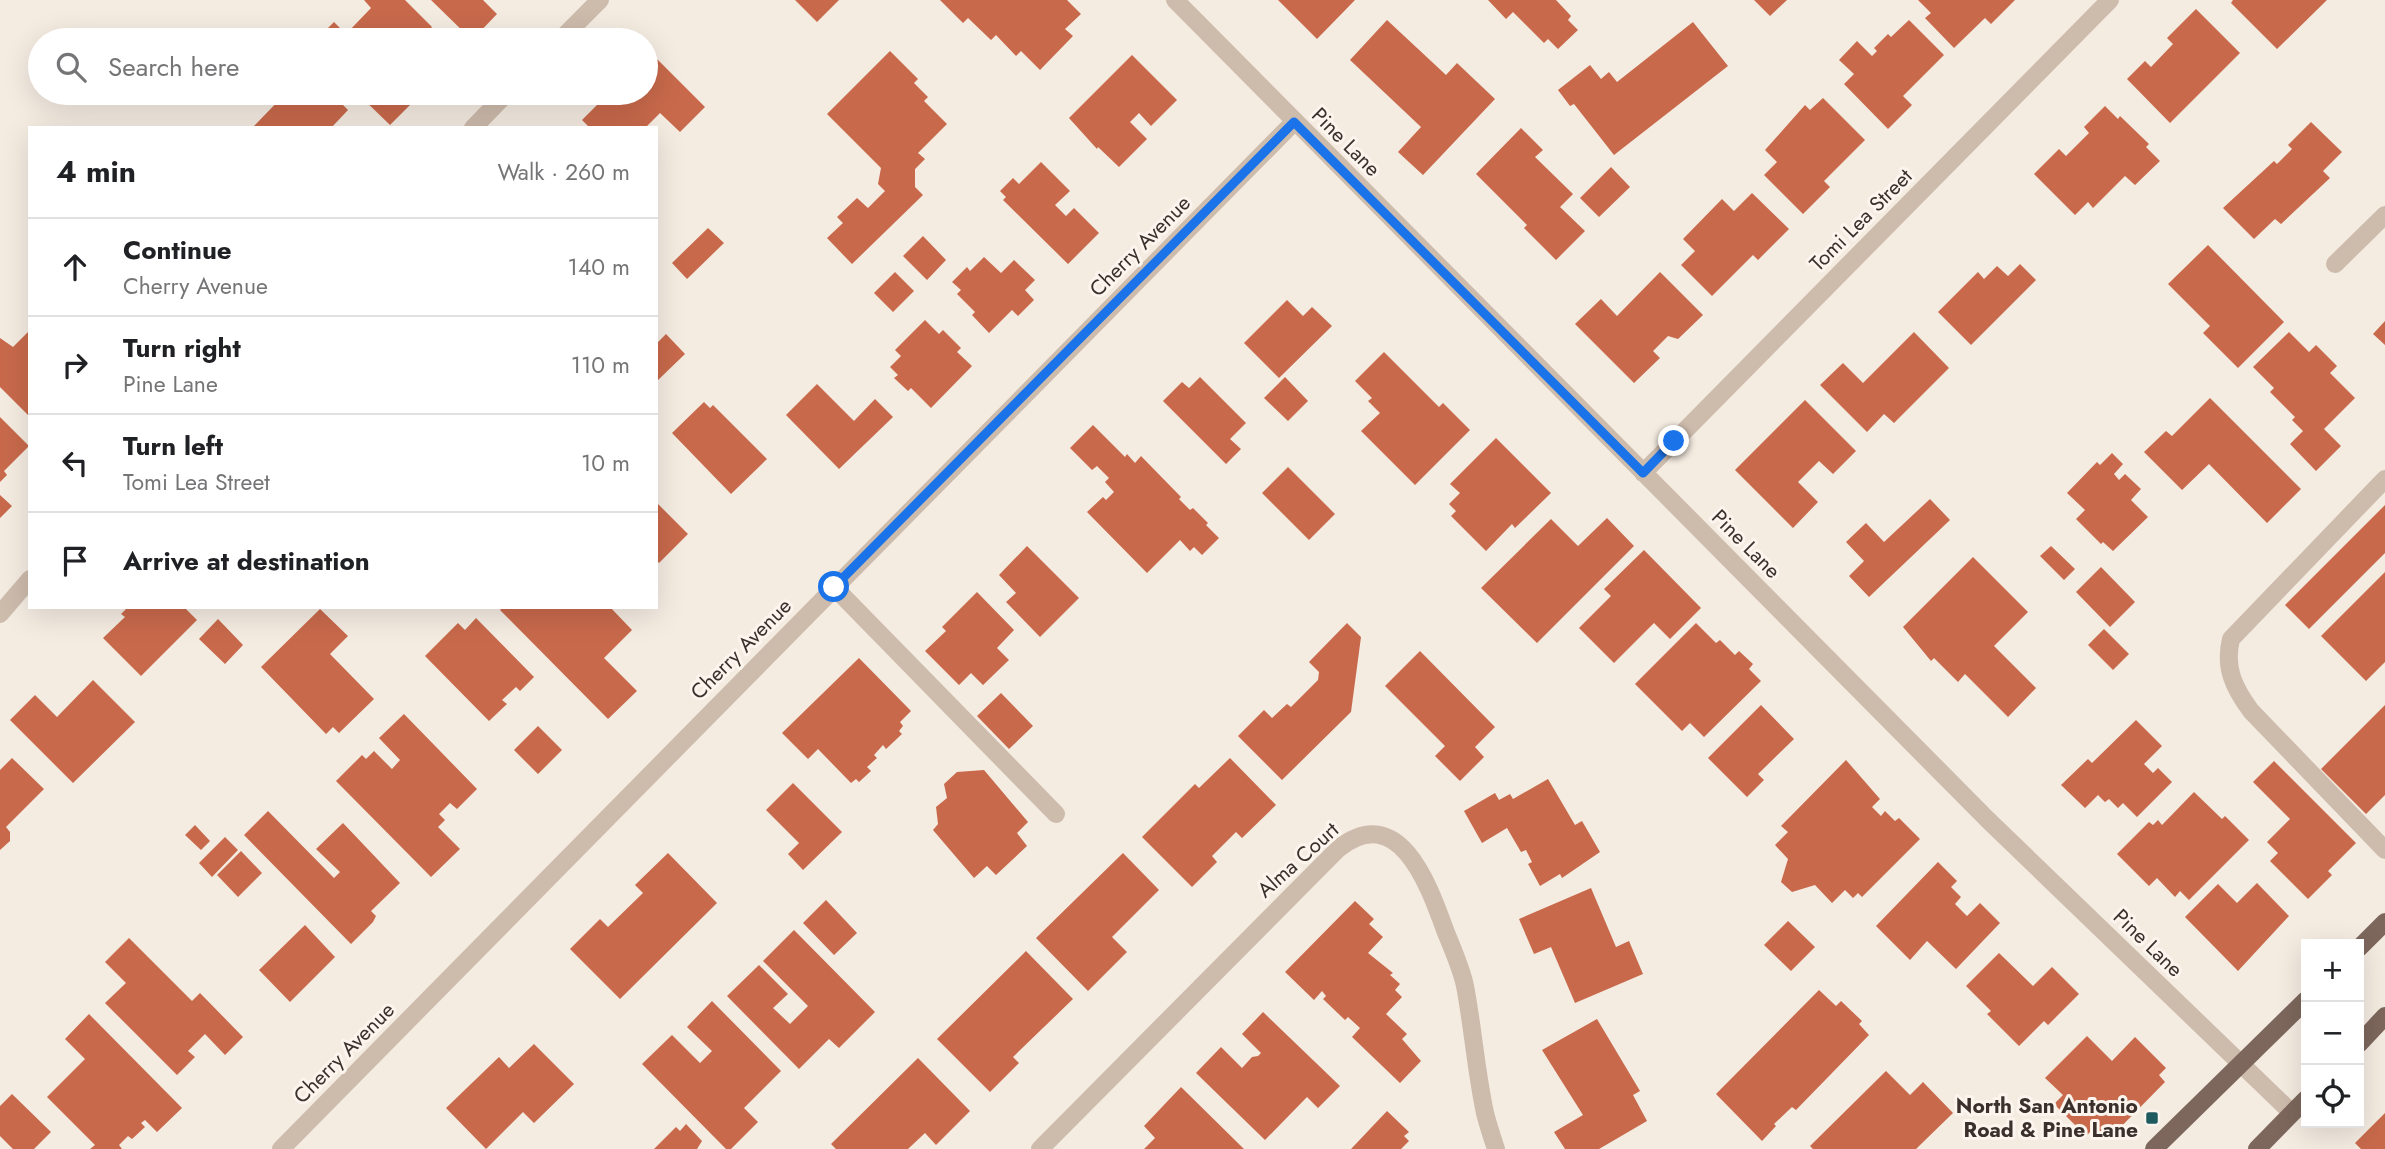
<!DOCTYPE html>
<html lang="en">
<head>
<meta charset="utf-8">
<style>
  body { margin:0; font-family:Jost,sans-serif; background:#f2f2f2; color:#202124 }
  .controls { position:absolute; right:21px; bottom:21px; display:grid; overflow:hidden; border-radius:0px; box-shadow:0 7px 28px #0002 }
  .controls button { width:63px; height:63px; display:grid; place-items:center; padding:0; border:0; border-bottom:2px solid #e0e0e0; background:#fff; color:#202124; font:35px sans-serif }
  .stop { position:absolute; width:21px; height:21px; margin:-16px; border:5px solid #1a73e8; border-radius:50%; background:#fff }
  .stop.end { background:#1a73e8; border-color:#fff; box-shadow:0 2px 7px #0008 }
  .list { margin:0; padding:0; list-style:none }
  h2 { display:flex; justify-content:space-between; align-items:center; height:91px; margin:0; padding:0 28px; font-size:30px }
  h2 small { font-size:23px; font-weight:400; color:#757577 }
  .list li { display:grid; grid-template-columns:46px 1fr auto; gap:21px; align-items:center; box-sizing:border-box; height:98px; padding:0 28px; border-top:2px solid #e0e0e0 }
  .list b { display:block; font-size:26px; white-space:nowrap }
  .list p { margin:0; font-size:23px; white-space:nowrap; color:#757577 }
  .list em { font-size:23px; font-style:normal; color:#757577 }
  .icon { flex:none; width:38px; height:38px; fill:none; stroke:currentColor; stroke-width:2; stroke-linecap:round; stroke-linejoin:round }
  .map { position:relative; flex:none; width:2385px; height:1149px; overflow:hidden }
  .search { position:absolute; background:#fff; box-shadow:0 7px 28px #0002; left:28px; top:28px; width:630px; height:77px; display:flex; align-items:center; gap:18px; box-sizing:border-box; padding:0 24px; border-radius:38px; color:#757577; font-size:26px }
  .panel { position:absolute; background:#fff; box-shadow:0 7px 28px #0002; left:28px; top:126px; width:630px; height:483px; border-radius:0px }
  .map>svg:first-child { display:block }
</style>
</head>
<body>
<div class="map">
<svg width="2385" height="1149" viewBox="0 0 2385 1149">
  <rect width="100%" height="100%" fill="#f4ebe1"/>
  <path fill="#c8694b" d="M364 0H405L432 27 420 40H316L334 22 346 34 371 8Z
    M431 0H483L497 14 472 40Z
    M795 0H839L817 22Z
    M940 0H1067L1081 14 1065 29 1073 36 1040 70 1021 51 1016 56 996 35 991 40 968 18 963 23Z
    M1278 0H1355L1317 39Z
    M1488 0H1556L1571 16 1568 20 1578 30 1558 49 1548 39 1544 43 1513 12 1506 19Z
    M1754 0H1787L1770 16Z
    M1918 0H2015L1991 24 1985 18 1954 48 1925 18 1931 13Z
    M2233 0H2327L2277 49 2231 3Z
    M2196 9 2240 53 2170 123 2127 79 2145 61 2151 67 2173 44 2167 38Z
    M1387 20 1446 75 1457 63 1495 99 1423 175 1398 152 1421 127 1350 60Z
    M1909 20 1944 55 1903 96 1912 105 1888 129 1844 84 1854 74 1839 60 1857 41 1872 56 1877 51 1874 48 1888 34 1891 37Z
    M1693 22 1728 66 1614 155 1574 104 1570 106 1558 90 1590 65 1601 79 1609 72 1617 82Z
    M890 51 918 79 914 83 928 97 924 101 947 124 918 153 925 159 915 169V187L923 195 852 264 827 238 843 223 837 217 857 198 868 208 885 191 878 184 881 168 827 114Z
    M650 52 705 107 680 132 660 113 645 128H590L582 120 609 93H646V56Z
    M1132 55 1177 100 1151 126 1139 113 1130 122 1147 139 1119 167 1098 147 1097 149 1069 118Z
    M286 93H331L348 110 331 128H252Z
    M357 93H415L419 96 390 125Z
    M1823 98 1865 140 1824 181 1830 187 1803 214 1764 175 1777 162 1765 150 1805 105 1810 110Z
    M2105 106 2118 119 2120 116 2149 144 2146 147 2160 161 2135 185 2125 176 2093 208 2088 202 2075 215 2034 174 2059 149 2066 156 2089 133 2084 127Z
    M2311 122 2342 152 2323 171 2330 178 2281 224 2275 219 2254 239 2223 208 2274 161 2277 164 2292 149 2288 145Z
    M1521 128 1543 150 1535 157 1573 194 1560 207 1585 231 1556 260 1524 228 1527 225 1476 174Z
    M1041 162 1070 191 1055 205 1066 216 1074 208 1099 233 1068 264 1003 200 1006 197 1000 191 1013 178 1019 184Z
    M1611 167 1630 187 1599 217 1580 198Z
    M1752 193 1789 229 1758 260 1753 255 1712 296 1681 265 1695 251 1683 239 1722 199 1734 211Z
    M708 228 724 243 687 279 672 263Z
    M923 236 946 260 927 280 903 256Z
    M2208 245 2284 322 2238 368 2203 333 2210 326 2168 284Z
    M984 257 1001 273 1014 260 1035 280 1025 290 1034 300 1018 316 1012 310 989 333 972 315 975 312 957 294 961 290 952 282 967 267 970 271Z
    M2020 264 2036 280 1971 345 1938 312 1978 272 1984 279 1997 266 2008 276Z
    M895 272 914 291 893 312 874 293Z
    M1660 272 1703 315 1678 339 1668 336 1653 351 1660 358 1634 383 1575 324 1601 299 1617 316Z
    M1287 300 1303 316 1312 307 1332 326 1279 378 1244 343Z
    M925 320 939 334 943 330 961 348 957 352 972 366 931 408 911 388 908 391 894 378 898 375 890 367 901 356 895 350Z
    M2385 321V345L2373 334Z
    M30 330V417L0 387V338L13 347Z
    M1914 332 1949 368 1894 423 1884 414 1867 432 1820 385 1843 363 1863 383Z
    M2289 332 2309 352 2316 345 2337 366 2330 373 2355 398 2324 429 2341 446 2316 471 2290 444 2303 431 2292 420 2295 417 2270 392 2274 388 2253 367Z
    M666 334 685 354 656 382V344Z
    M1384 352 1439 407 1443 403 1470 430 1415 485 1361 431 1380 413 1368 401 1372 398 1355 381Z
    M1200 377 1246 423 1230 439 1241 449 1226 464 1163 401 1182 382 1189 388Z
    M1285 377 1308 401 1288 421 1264 398Z
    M817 384 854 421 875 399 893 417 839 469 786 415Z
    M2210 398 2301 489 2267 523 2209 464 2182 490 2144 452 2166 431 2172 436Z
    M1805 400 1856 451 1833 474 1819 461 1798 482 1818 502 1793 528 1735 470Z
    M704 402 710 408 713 405 767 459 731 494 672 433Z
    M0 417 29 446 4 471 7 475 0 482Z
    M1093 425 1125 457 1127 454 1135 463 1141 456 1181 497 1179 499 1190 510 1193 508 1208 523 1206 525 1219 538 1202 555 1194 547 1190 551 1180 540 1147 573 1087 512 1103 497 1106 500 1114 492 1105 482 1109 478 1097 466 1092 470 1070 448Z
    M1496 438 1551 493 1515 528 1512 524 1486 551 1451 516 1456 511 1449 504 1460 493 1450 484Z
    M2112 453 2123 464 2114 474 2119 480 2125 474 2141 489 2131 500 2148 517 2113 551 2103 542 2101 544 2076 519 2085 510 2067 493 2097 462 2100 465Z
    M1288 467 1335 514 1309 540 1262 493Z
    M0 495 12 506 0 518Z
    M1930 499 1950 520 1869 597 1849 576 1864 561 1846 542 1866 523 1884 542Z
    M656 502 688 534 659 563 656 560Z
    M2385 505V553L2309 629 2285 605Z
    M1607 518 1634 546 1537 643 1481 588 1551 519 1578 546Z
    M1027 546 1079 598 1040 637 1006 602 1016 593 999 575Z
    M2051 546 2075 569 2064 580 2040 556Z
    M1644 550 1701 608 1670 639 1654 623 1614 663 1579 628 1611 596 1604 589Z
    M1973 557 2028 612 1994 646 2036 688 2008 717 1965 674 1958 682 1934 658 1931 661 1903 627Z
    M2101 567 2135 602 2110 627 2076 592Z
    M2385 572V662L2366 681 2321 636Z
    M977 592 1014 630 997 648 1009 660 983 685 971 673 959 685 925 651 946 631 942 627Z
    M128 607H184L197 620 141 676 103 638 125 617 121 614Z
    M503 607H610L632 630 604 658 637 691 608 719 500 610Z
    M320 609 348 636 330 654 374 699 339 733 333 727 326 734 261 667Z
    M476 618 534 677 520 691 516 687 502 700 507 704 489 721 425 656 458 623 465 630Z
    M218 619 243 645 225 664 199 639Z
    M1347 623 1361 637 1351 712 1282 780 1238 736 1264 710 1272 718 1287 704 1291 707 1318 680 1319 672 1309 662Z
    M1696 623 1716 643 1720 640 1735 655 1739 651 1753 664 1749 669 1761 681 1704 737 1690 723 1682 731 1635 684Z
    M2104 629 2129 654 2113 670 2088 645Z
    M1420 651 1495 727 1475 747 1484 757 1460 781 1435 756 1445 746 1385 686Z
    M859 658 911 711 900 722 903 726 899 731 902 734 886 749 883 745 874 755 877 758 867 767 871 771 859 782 856 779 851 783 818 749 808 759 782 733Z
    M93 680 135 722 73 783 10 720 35 695 57 717Z
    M1001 693 1033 726 1009 749 977 716Z
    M1761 705 1794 739 1758 774 1764 780 1747 797 1708 758Z
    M2385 705V795L2366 814 2321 769Z
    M404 714 477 789 457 809 450 803 439 814 445 820 438 827 460 849 431 877 336 781 362 755 366 759 374 751 392 769 400 760 379 738Z
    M2136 720 2162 746 2144 764 2153 773 2158 768 2172 782 2137 817 2123 803 2118 808 2109 799 2105 802 2098 795 2085 808 2061 785 2088 759 2092 763Z
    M538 726 562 750 538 774 514 750Z
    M12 758 44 789 6 827 10 832V841L0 850V770Z
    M1230 758 1276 805 1242 838 1236 832 1212 856 1217 862 1192 887 1142 837 1195 784 1199 788Z
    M1846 760 1880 799 1872 807 1881 816 1885 811 1895 821 1899 818 1920 839 1862 897 1858 893 1853 898 1845 890 1832 903 1815 885 1792 892 1781 882 1788 859 1775 845 1788 832 1781 826Z
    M2274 761 2356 843 2328 871 2332 875 2308 899 2270 861 2278 853 2267 842 2290 819 2253 782Z
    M984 770 1028 822 1017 833 1027 846 996 875 987 866 974 878 933 830 938 824 936 807 947 798 944 784 957 772Z
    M1548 779 1575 825 1582 821 1600 852 1562 878 1560 874 1540 886 1528 864 1532 862 1526 850 1521 852 1507 828 1482 843 1464 811 1495 793 1499 800 1510 794 1513 799Z
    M793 783 842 832 803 870 788 854 799 843 766 810Z
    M2194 792 2222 819 2225 816 2249 840 2189 900 2180 891 2175 897 2157 878 2149 886 2117 854 2149 822 2153 825 2158 820 2162 825Z
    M268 811 334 878 340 872 316 849 343 823 400 883 371 911 376 916 373 922 351 944 244 835Z
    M195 825 210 841 201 850 185 835Z
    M225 837 238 850 212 877 199 863Z
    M241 851 262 873 238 897 217 875Z
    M668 853 717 903 620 999 570 949 600 919 608 927 643 893 635 885Z
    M1123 853 1159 890 1112 937 1127 952 1088 991 1036 938Z
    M1938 862 1957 881 1951 887 1961 897 1955 904 1967 916 1980 903 2000 923 1956 969 1927 941 1910 960 1876 926Z
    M2257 883 2289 916 2238 971 2185 917 2218 884 2237 903Z
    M1591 888 1616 947 1629 941 1643 974 1575 1003 1551 947 1534 954 1519 919Z
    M826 900 857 933 834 955 803 923Z
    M1355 901 1374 919 1369 924 1383 937 1368 953 1393 973 1390 975 1400 984 1395 990 1402 997 1386 1014 1407 1034 1402 1039 1421 1061 1400 1083 1352 1037 1360 1028 1348 1017 1345 1020 1323 999 1326 996 1322 991 1314 1000 1285 972Z
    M1788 921 1815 947 1791 971 1764 945Z
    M305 925 335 957 290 1002 259 970Z
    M794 930 875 1012 839 1048 829 1039 799 1069 727 996 759 965 788 994 773 1008 790 1024 808 1006 763 961Z
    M129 938 192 1001 200 993 243 1037 225 1055 205 1034 188 1051 195 1057 177 1075 105 1003 126 983 105 962Z
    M1026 951 1073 999 1013 1057 1019 1063 990 1092 937 1039Z
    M1999 953 2033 986 2052 967 2079 994 2048 1025 2044 1021 2019 1046 1987 1014 1991 1011 1966 986Z
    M1819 990 1836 1006 1841 1001 1862 1021 1859 1024 1869 1035 1796 1110 1792 1107 1774 1124 1776 1126 1762 1141 1716 1094Z
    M712 1001 781 1071 744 1108 758 1122 731 1149H726L642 1064 672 1035 700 1063 712 1051 687 1027Z
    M1263 1012 1340 1086 1318 1108 1307 1097 1265 1140 1196 1073 1221 1047 1242 1068 1252 1057 1258 1056 1261 1053 1242 1034Z
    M89 1014 182 1108 157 1132 145 1120 141 1123 145 1127 132 1139 128 1136 119 1145 122 1149H90L95 1145 47 1097 85 1059 65 1039Z
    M1597 1019 1640 1091 1633 1095 1647 1121 1599 1149H1565L1554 1132 1583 1115 1542 1050Z
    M2087 1036 2112 1061 2135 1037 2166 1068 2159 1075 2165 1082 2108 1140 2095 1127 2086 1136 2054 1104 2063 1095 2045 1078Z
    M534 1044 574 1084 534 1123 523 1112 486 1149 446 1108 499 1057 509 1068Z
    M918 1058 970 1111 936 1145 925 1133 908 1149H836L831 1144Z
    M1886 1071 1910 1095 1923 1082 1953 1113 1916 1149H1813L1810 1146Z
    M1181 1087 1244 1149H1144L1155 1138 1144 1126Z
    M12 1094 51 1132 34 1149H13L0 1136V1106Z
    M1387 1111 1409 1132 1404 1136 1409 1141 1401 1149H1351Z
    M2385 1113V1149H2361L2355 1143Z
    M686 1124 702 1141 697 1149H654L676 1127 680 1131Z"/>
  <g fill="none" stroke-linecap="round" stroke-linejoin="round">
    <path stroke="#cdbbac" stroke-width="18" d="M834 587 1056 814"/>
    <path stroke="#cdbbac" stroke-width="18" d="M1175 0 1988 820 2292 1113
      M560 40 600 0
      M473 128 507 93
      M2335 264 2385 215
      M1643 473 2110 0
      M2385 479 2231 639C2224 668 2234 688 2251 711L2385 850
      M0 614 30 579
      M281 1149 1294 122
      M1040 1149 1338 849C1399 800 1429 886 1445 930 1452 948 1461 967 1465 986 1473 1028 1476 1071 1485 1113 1488 1125 1492 1137 1496 1149"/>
    <path stroke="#7d675c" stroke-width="18" d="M2359 948 2385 922
      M2359 1044 2385 1016
      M2154 1149 2306 1000
      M2257 1149 2306 1099"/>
  </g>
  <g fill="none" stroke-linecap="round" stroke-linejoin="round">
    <path stroke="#1a73e8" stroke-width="9" d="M834 587 1294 122 1643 473 1674 441"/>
  </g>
  <rect fill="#1f5a5e" stroke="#fbf5ee" stroke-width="2.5" x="2145" y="1111" width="14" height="14" rx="3.5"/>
  <g text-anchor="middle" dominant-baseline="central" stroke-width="6" stroke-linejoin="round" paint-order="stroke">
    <g font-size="21" fill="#3b302b" stroke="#fbf5ee">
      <text transform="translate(1346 142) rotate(45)">Pine Lane</text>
      <text transform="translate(1861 220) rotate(-45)">Tomi Lea Street</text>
      <text transform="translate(1140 246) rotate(-45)">Cherry Avenue</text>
      <text transform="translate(1746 544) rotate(45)">Pine Lane</text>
      <text transform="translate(741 649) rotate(-45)">Cherry Avenue</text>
      <text transform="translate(1298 860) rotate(-42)">Alma Court</text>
      <text transform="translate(2148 943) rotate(44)">Pine Lane</text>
      <text transform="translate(344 1053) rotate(-45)">Cherry Avenue</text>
    </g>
    <g font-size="21" font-weight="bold" fill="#3b302b" stroke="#fbf5ee" text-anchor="end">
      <text x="2138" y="1106">North San Antonio<tspan x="2138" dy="24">Road &amp; Pine Lane</tspan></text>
    </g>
  </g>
</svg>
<div class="controls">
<button>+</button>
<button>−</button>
<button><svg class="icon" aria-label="locate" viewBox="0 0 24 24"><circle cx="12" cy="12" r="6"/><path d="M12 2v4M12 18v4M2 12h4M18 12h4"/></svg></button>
</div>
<div class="stop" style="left:834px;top:587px"></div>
<div class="stop end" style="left:1674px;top:441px"></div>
<div class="search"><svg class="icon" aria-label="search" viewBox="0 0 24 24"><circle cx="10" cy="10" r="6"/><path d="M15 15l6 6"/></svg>Search here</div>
<section class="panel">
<h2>4 min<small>Walk · 260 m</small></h2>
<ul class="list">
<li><svg class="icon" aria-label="ahead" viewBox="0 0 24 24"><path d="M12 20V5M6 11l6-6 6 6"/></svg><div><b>Continue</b><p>Cherry Avenue</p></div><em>140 m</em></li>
<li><svg class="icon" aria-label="right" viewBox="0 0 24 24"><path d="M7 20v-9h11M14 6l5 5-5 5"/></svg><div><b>Turn right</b><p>Pine Lane</p></div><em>110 m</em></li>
<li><svg class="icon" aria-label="left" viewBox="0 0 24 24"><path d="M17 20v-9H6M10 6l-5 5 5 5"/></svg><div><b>Turn left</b><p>Tomi Lea Street</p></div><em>10 m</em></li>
<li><svg class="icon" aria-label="arrive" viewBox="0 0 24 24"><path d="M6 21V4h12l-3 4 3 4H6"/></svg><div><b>Arrive at destination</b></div></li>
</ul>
</section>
</div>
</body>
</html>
